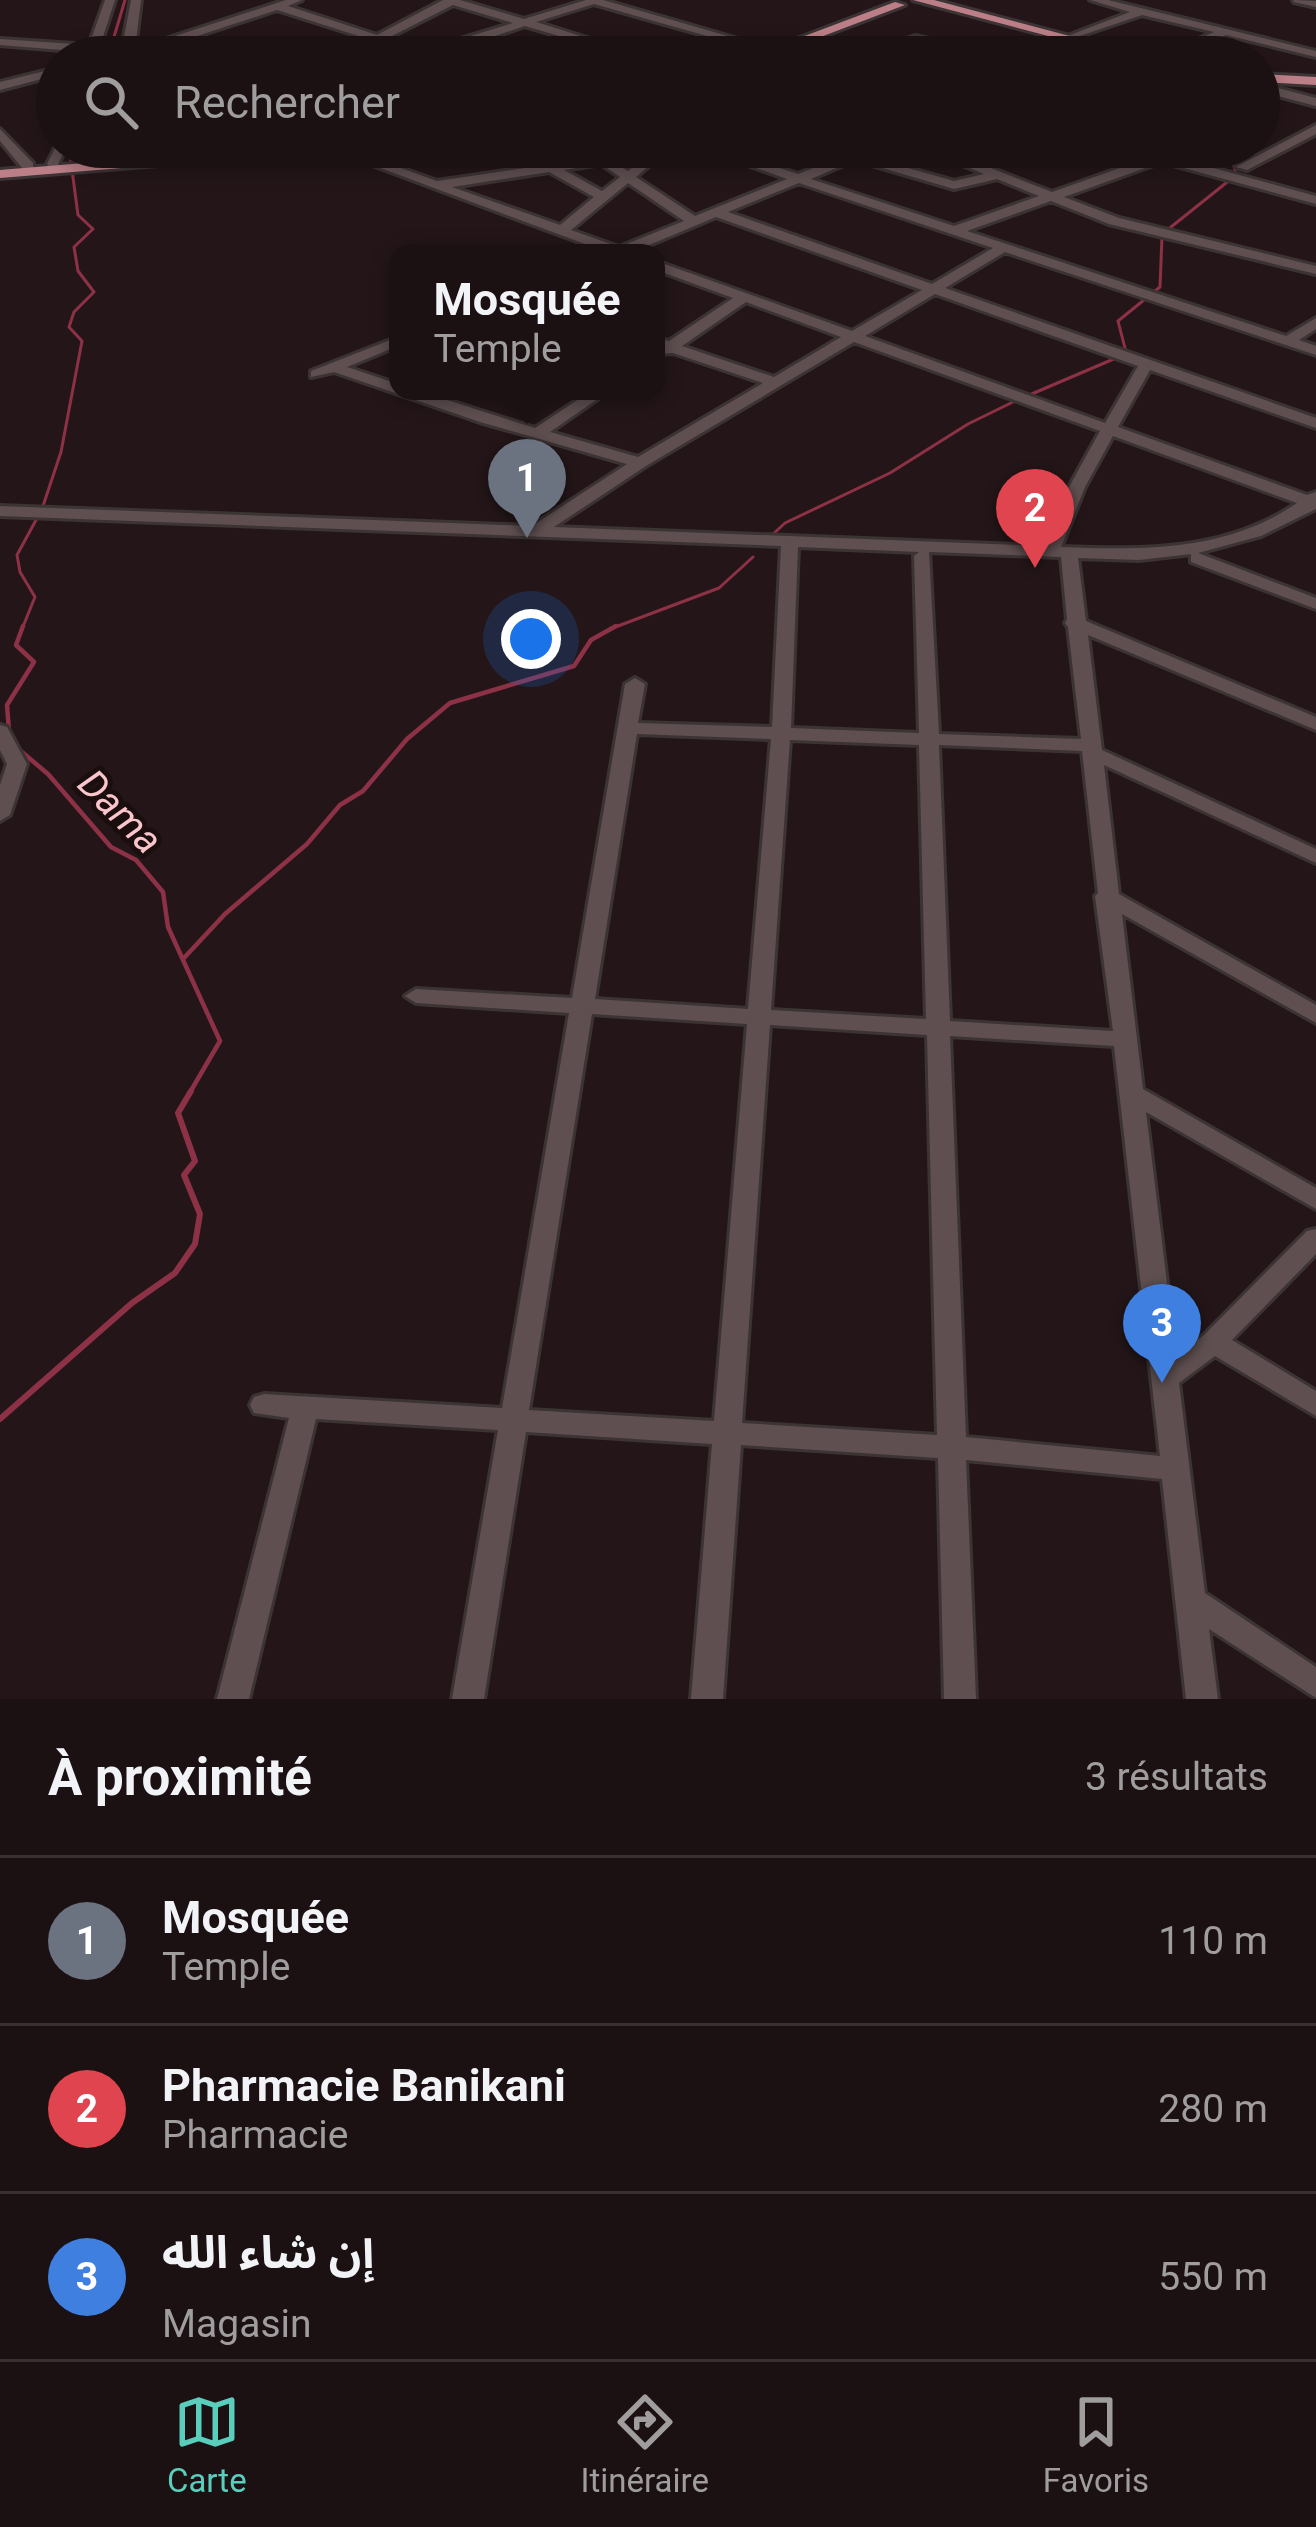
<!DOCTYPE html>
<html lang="fr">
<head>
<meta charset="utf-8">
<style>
  body { margin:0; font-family:Roboto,"Noto Sans Arabic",sans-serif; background:#281e20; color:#f1f3f6 }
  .you { position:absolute; left:531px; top:639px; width:42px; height:42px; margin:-30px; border:9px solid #fff; border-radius:50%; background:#1a73e8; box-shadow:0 0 0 18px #1a73e833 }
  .badge { display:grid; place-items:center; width:78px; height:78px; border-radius:50%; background:#5acebc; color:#fff; font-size:39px; font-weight:700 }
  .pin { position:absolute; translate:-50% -99px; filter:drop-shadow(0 3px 6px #0008) }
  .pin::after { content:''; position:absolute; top:63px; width:42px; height:36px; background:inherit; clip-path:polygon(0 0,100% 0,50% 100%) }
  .popup { position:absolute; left:389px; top:244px; width:276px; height:156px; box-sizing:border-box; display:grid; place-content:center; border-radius:24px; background:#1b1012; filter:drop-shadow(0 3px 9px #0005); font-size:39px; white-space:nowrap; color:#a09d9f }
  .popup b { font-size:45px; color:#f1f3f6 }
  .popup::after { content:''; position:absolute; left:50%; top:100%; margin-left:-24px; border:24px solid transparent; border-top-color:#1b1012 }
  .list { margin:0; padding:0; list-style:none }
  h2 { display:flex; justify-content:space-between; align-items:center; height:156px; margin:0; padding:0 48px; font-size:51px }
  h2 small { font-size:39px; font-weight:400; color:#a09d9f }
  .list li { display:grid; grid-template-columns:78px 1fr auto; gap:36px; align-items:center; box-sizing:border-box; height:168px; padding:0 48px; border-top:3px solid #393032 }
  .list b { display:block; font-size:45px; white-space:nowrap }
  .list p { margin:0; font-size:39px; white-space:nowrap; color:#a09d9f }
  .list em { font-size:39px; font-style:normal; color:#a09d9f }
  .icon { flex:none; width:66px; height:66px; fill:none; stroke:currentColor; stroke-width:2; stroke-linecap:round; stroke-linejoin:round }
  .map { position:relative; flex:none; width:1316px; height:1699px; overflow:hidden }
  .search { position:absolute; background:#1b1012; box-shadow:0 6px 18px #0003; left:36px; right:36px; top:36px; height:132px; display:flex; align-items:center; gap:30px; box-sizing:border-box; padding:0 42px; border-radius:66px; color:#a09d9f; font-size:45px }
  .sheet { height:660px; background:#1b1012 }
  nav { display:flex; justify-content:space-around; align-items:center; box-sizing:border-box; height:168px; border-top:3px solid #393032; background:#1b1012; font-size:33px; color:#a09d9f }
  nav a { display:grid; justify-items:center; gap:6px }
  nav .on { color:#5acebc }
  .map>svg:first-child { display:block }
</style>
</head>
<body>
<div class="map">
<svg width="1316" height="1699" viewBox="0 0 1316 1699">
  <rect width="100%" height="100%" fill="#241618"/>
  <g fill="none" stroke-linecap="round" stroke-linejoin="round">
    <path stroke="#8d3146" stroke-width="3" d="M108 57 125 0
      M1166 231 1236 175 1230 147
      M1126 352 1118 321 1160 287 1162 237
      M1027 396 1116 358
      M772 535 785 523 890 473 968 424 1017 400
      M22 629 35 597 20 572 17 555 42 509 61 452 82 341 69 327 74 312 94 292 78 271 74 247 93 229 78 215 70 155 74 147
      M610 629 719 588 753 557"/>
    <path stroke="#8d3146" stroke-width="4.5" d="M9 731 7 705 34 662 16 645 23 626
      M16 747 48 774 111 847 136 860 163 892 168 927 220 1041 189 1094
      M183 959 225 914 307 844 340 805 363 791 407 739 450 703 574 666 591 640 616 626"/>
    <path stroke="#8d3146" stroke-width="6" d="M0 1419 132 1303 175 1273 195 1244 200 1214 184 1175 195 1161 178 1113 191 1091"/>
    <g stroke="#3c3334" stroke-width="6">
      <path id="minor" d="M105 0H115L100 46 122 48 131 0H141L135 49 286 0H302L288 6 377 35 443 0H460L524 19 586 0H603L800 57H781L594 4 536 22 648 57H630L525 26 433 57H407L413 53C372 40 342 57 300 57L374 41 277 10 188 39 290 57H262L174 43 132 57 97 53 96 57H84L86 52 0 45V39L89 45ZM453 5 513 23 424 50 388 38Z
        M1090 0H1108L1316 51V57L1226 35 1175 57H1159L1214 32 1142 15 1065 41V37L1130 12Z
        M1293 0 1316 1V7L1294 2Z
        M915 36 999 54 1005 57C975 57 947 44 918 43 897 42 875 57 852 57Z
        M57 68V75L0 90V82Z
        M1259 83 1316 98V106L1259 91Z
        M1316 125V134L1247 170 1236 167Z
        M0 129 33 163V169H23L0 141Z
        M57 144V147H66L57 167H49L47 164Z
        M116 147H132L99 164 89 161Z
        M324 147H342L437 181 538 166 507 147H522L553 164 603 156 628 171 657 147H671L636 177 695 216 787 179 697 147H715L798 174 842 157 816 147C828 147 845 153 854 152 864 151 872 147 883 147L866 156 954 181 984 174 920 147H937L1052 192 1148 158 1116 147H1136L1316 196V204L1162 162 1064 197 1119 218 1316 266V274L1109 224 1051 201 967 231 1286 336 1316 318V329L1299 340 1316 346V355L1005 252 945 288 1316 418V428L1150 370 1118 427 1307 495 1316 492V509L1261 536 1198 553 1316 598V609L1191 562V554L1139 560 1078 558 1086 621 1316 717V730L1088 635 1102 750 1316 849V863L1104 765 1119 894 1316 1005V1023L1122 914 1143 1089 1316 1188V1209L1146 1112 1176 1356 1204 1335 1307 1231 1316 1229V1254L1232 1340 1316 1391V1416L1215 1356 1179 1383 1205 1593 1316 1667V1698L1209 1629 1218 1699H1186L1162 1479 966 1460 976 1699H944L938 1458 741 1445 723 1699H691L712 1444 526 1432 484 1699H452L498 1430 316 1419 249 1699H217L289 1418 254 1413 250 1405 254 1397 264 1394 502 1408 569 1013 416 1003 405 996 416 989 572 998 625 684 635 678 645 684 638 723 772 727 781 546 0 516V506L532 526 627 464 480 422 334 372 311 377V371L398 337V346L347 367 398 384V391H419L535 428 591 391H609L550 432 638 457 763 383 673 353 660 354 656 338 669 341 733 298 656 270V261L852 331 922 290 716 217 630 253H609ZM855 160 954 189 997 179 1039 196 954 226 811 179ZM601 164 620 177 602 191 564 170ZM549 172 594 197 560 225 452 187ZM628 183 684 221 619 247 571 230ZM799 183 993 248 932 284 728 212ZM935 294 1138 366 1105 423 865 336ZM746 302 841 337 774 377 682 346ZM854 342 1100 431 1069 487 1044 546 554 527 646 466ZM1113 436 1297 503C1226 552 1143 550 1061 547L1085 487ZM798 547 919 552 914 556 919 733 791 728ZM929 552 1061 557 1067 619 1065 623 1068 627 1081 739 939 734ZM637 734 771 739 748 1009 595 999ZM790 740 919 745 926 1019 771 1010ZM939 745 1082 751 1098 893 1095 896 1113 1031 950 1021ZM592 1014 747 1024 714 1421 529 1410ZM770 1025 927 1035 937 1435 742 1423ZM950 1036 1114 1046 1160 1456 966 1437Z
        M0 725 7 727 27 764 10 815 0 821V785L7 764 0 750Z"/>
    </g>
    <g stroke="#3c3334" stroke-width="6">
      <path id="major" d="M913 0H934L1149 57H1127Z
        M895 2 905 5 768 57H749Z
        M1259 74 1316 77V85L1259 82Z
        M277 147H337L330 151 0 178V170Z"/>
    </g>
    <use href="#minor" fill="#5f4f51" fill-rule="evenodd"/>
    <use href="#major" fill="#bc7f88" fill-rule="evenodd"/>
  </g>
  <g text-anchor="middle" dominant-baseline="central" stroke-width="10" stroke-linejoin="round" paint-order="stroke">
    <g font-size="39" font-style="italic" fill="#fbc5cc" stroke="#1a0e0f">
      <text transform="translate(120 812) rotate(45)">Dama</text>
    </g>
  </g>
</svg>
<div class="you"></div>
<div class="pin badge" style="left:527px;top:538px;background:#6b7280">1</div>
<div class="popup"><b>Mosquée</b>Temple</div>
<div class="pin badge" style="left:1035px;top:568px;background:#e0444e">2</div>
<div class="pin badge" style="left:1162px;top:1383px;background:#3f7fe0">3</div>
<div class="search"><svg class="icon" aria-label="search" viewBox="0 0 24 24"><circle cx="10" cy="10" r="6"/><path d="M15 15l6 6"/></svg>Rechercher</div>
</div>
<section class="sheet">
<h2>À proximité<small>3 résultats</small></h2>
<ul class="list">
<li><span class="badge" style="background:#6b7280">1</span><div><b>Mosquée</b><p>Temple</p></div><em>110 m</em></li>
<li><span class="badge" style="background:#e0444e">2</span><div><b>Pharmacie Banikani</b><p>Pharmacie</p></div><em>280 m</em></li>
<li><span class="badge" style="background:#3f7fe0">3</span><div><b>إن شاء الله</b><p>Magasin</p></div><em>550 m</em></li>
</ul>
</section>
<nav>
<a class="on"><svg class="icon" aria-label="map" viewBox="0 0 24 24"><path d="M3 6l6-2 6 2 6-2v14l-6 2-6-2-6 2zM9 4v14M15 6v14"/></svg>Carte</a>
<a><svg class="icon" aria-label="directions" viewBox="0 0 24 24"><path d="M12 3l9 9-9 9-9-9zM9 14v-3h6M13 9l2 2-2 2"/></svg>Itinéraire</a>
<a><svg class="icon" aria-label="saved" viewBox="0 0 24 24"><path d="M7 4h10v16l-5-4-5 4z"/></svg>Favoris</a>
</nav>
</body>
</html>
